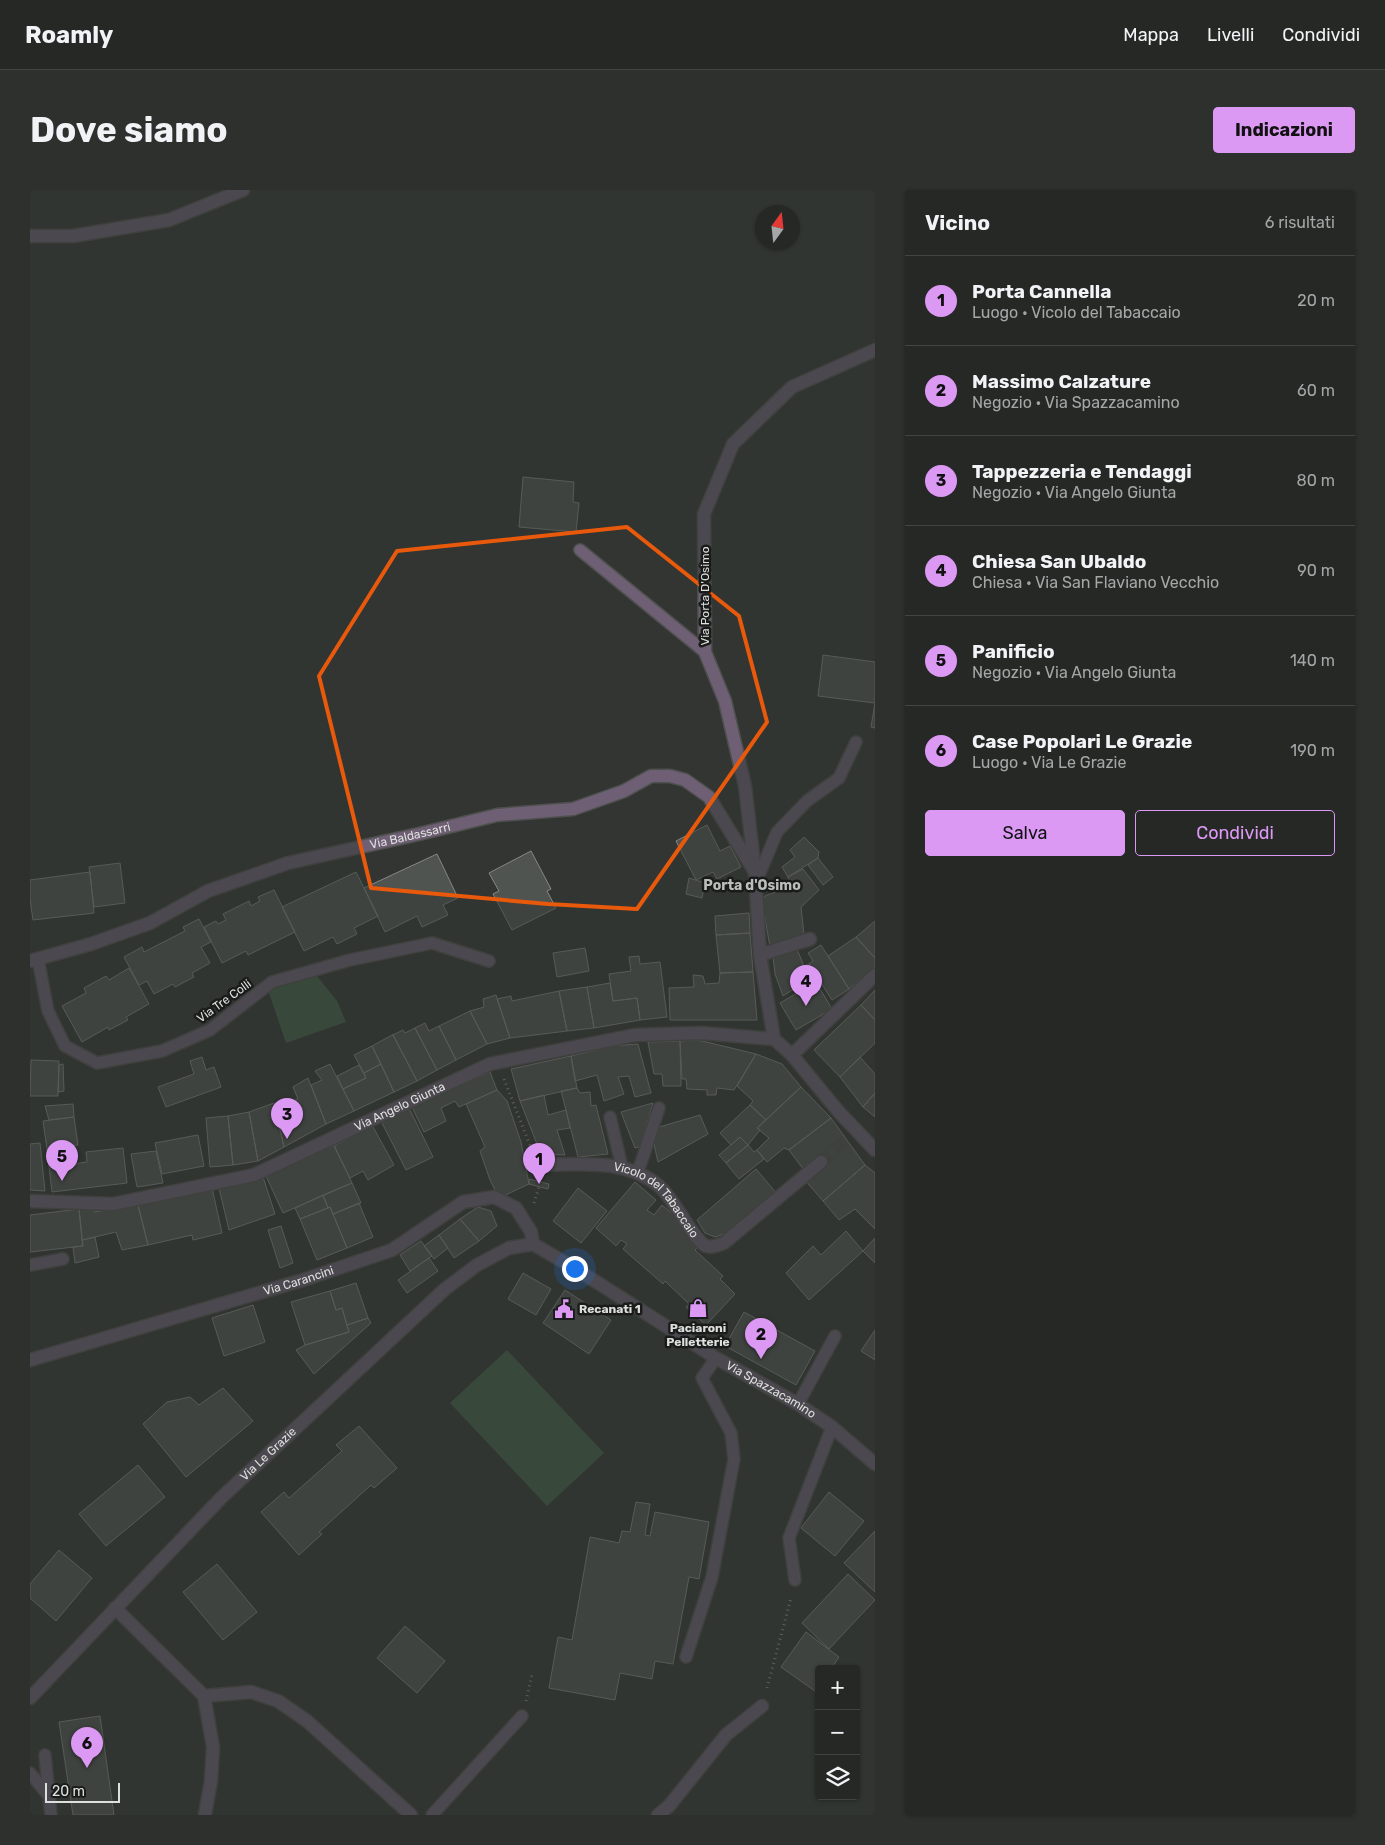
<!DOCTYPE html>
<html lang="it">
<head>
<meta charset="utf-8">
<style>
  body { margin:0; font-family:Rubik,sans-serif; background:#2e302e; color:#f1f3f6 }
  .controls { position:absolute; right:15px; bottom:15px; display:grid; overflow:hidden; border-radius:5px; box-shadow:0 1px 4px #0004 }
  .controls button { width:45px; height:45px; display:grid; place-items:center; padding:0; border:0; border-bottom:1px solid #424443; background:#262826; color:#f1f3f6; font:25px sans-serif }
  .compass { position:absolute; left:725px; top:15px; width:45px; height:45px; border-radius:50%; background:#262826; box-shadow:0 1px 4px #0004; rotate:15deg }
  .scale { position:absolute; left:15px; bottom:12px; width:75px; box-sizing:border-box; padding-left:5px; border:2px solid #dee0de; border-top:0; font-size:14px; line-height:18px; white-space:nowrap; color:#dee0de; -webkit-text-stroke:4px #1a1c1b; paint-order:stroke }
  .you { position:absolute; left:544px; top:1078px; width:18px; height:18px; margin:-12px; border:4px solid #fff; border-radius:50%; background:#1a73e8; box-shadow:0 0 0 8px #1a73e833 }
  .badge { display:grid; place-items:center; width:32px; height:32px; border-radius:50%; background:#dc99f4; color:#111; font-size:16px; font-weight:700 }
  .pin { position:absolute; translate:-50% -41px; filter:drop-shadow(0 1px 2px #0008) }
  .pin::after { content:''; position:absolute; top:26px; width:18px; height:15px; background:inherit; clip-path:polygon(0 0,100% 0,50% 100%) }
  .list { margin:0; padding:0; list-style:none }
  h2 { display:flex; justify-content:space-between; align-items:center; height:65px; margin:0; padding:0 20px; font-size:21px }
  h2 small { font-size:16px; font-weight:400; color:#a4a6a7 }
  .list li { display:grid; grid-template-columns:32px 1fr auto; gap:15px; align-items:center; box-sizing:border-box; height:90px; padding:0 20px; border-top:1px solid #424443 }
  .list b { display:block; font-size:19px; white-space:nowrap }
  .list p { margin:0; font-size:16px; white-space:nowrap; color:#a4a6a7 }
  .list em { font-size:16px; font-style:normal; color:#a4a6a7 }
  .actions { display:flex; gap:10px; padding:15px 20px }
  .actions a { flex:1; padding:11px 0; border:1px solid #dc99f4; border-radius:5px; text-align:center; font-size:18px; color:#dc99f4 }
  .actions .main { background:#dc99f4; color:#111 }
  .icon { flex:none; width:28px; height:28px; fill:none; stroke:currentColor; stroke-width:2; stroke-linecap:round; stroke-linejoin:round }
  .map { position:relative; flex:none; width:845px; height:1625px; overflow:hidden; border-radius:5px }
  header { display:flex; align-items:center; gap:30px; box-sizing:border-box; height:70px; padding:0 25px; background:#262826; border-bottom:1px solid #424443 }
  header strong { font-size:24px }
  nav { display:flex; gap:28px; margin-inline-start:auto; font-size:18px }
  .intro { display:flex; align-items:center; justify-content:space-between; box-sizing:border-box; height:120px; padding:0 30px }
  h1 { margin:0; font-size:35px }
  .button { padding:12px 22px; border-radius:5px; background:#dc99f4; color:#111; font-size:18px; font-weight:700 }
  main { display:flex; gap:30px; padding:0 30px }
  aside { flex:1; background:#262826; border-radius:5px; box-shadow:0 1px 4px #0004 }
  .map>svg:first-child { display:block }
</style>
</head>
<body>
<header>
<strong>Roamly</strong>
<nav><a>Mappa</a><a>Livelli</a><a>Condividi</a></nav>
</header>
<div class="intro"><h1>Dove siamo</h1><a class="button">Indicazioni</a></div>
<main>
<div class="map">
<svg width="845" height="1625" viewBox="0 0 845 1625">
  <rect width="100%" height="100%" fill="#323532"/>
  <path fill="#426045" d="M287 786 307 811 316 832 256 853 238 800Z
    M477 1160 574 1263 517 1316 420 1213Z"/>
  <path fill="#505451" stroke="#858985" d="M493 287 544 292 543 312 549 313 546 342 489 337Z
    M793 465 845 472V538L841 537 845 513 788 506Z
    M677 635 690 661 700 656 711 677 687 689 683 682 666 690 646 651Z
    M774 647 789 662 788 668 758 687 752 677 765 667 760 660Z
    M501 661 521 699 517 701 526 718 482 740 463 704 469 701 459 683Z
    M407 664 428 708 413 715 418 725 392 737 387 726 355 742 334 698Z
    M788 668 803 687 793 695 778 675Z
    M90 673 95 713 64 717 59 677Z
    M773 679 789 700 771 717 774 745 740 757 732 711 735 706 760 696 758 687Z
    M60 682 64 723 3 730 0 709V690Z
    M326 682 348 726 324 738 327 744 307 754 303 747 274 761 252 717Z
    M659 688 675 693 672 708 656 704Z
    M244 700 265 742 218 765 216 761 192 773 174 737 186 731 188 734 196 730 193 724 219 711 221 716 230 711 228 707Z
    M719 723 720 743 686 745 685 726Z
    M169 729 181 752 171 757 180 773 162 783 164 787 145 797 143 794 124 804 117 791 109 795 94 767 112 757 114 762 155 741 153 737Z
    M845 731V768L826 747Z
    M720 743 723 782 690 783 686 745Z
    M826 747 845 768V777L819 799 798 766Z
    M791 755 819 799 802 810 779 774 783 771 778 763Z
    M766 757 774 776 768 778 775 792 753 806 745 784 743 766Z
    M555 758 559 781 527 787 523 763Z
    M609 766 610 774 630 772 637 827 610 830 607 808 583 811 579 784 601 781 599 767Z
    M779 774 787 786 775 792 768 778Z
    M99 778 119 814 96 827 98 830 79 840 78 837 52 852 32 816 56 803 54 798 76 786 79 790Z
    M723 782 727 830H640L639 798 664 797 663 785 673 786 675 794 689 793 690 783Z
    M786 792 802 819 766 840 750 813Z
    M580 793 583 811 607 808 610 830 564 838 557 797Z
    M557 797 564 838 537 841 529 801Z
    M845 800V830L831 815Z
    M529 801 537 841 480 848 467 809 481 806 482 811Z
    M466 805 480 848 457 854 440 821 454 817 453 809Z
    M831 815 845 830V853L810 887 784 860Z
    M440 821 457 854 426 870 409 836Z
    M395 833 399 841 409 836 426 870 407 880 385 838Z
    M385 838 407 880 387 891 363 845 373 840 375 843Z
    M364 844 363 845 387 891 364 902 342 856Z
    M668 850 726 864 704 900 687 898 686 905H677V900L657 899 656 889H652L650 851Z
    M650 851 651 896H633L632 884H624L618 852Z
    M608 854 621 903 605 907 599 886 588 887 594 904 574 911 567 885 545 891 541 866 582 856Z
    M342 856 351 874 334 883 324 865Z
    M726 864 752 874 771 897 736 930 720 915 723 911 707 896Z
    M541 866 547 898 490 911 481 879Z
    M172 867 176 880 184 877 191 897 136 917 128 897 164 884 160 871Z
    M830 867 845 884V903L833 917 810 887Z
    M1 870 29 871 28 906H0Z
    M33 874 34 901 28 902 29 875Z
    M300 874 324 921 296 934 281 895 292 890 285 881Z
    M351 874 364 902 324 921 313 899 336 888 334 883Z
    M329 875 336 888 313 899 307 886Z
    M460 882 467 900 429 917 425 911 411 918 416 931 394 942 382 917Z
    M278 888 296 934 254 957 245 918 268 909 263 897Z
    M771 897 801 928 759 960 754 958 737 972 727 960 739 948 727 938Z
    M547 898 550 903 560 902 561 916 566 915 578 964 548 967 531 901Z
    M467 900 477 911 491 952 499 994 469 1008 460 990 450 961 455 957 436 914Z
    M845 903V927L833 917Z
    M514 905 518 925 536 920 540 938 527 940 535 965 511 964 490 911Z
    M244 913 254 957 228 971 219 922Z
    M623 913 610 957 605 958 591 922Z
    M43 914 44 927 19 930 15 916Z
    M720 915 736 930 727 938 730 940 718 955 710 947 701 955 690 943Z
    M379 918 403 967 376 980 351 931Z
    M219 922 228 971 203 975 198 926Z
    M670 925 678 944 628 972 623 950 626 938Z
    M198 926 203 975 180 977 176 928Z
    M44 927 48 955 17 959 13 931Z
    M801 928 835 975 793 1011 774 989V980L759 960Z
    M342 935 364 975 338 990 333 981 320 988 304 956Z
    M168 945 174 976 132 984 125 953Z
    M710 947 718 955 696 973 689 965Z
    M10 953 15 1001 0 1000V954Z
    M304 955 322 993 253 1023 236 986Z
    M718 955 724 962 727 960 734 969 709 989 696 973Z
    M41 956 43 974 57 972 56 962 93 958 97 993 22 1002 17 959Z
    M126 961 133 993 107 997 101 964Z
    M835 975 845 983V1039L825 1019 809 1030 793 1011Z
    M726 979 747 1004 700 1042 685 1047 675 1043 667 1030Z
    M233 987 245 1024 199 1040 189 998Z
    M499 989 519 994 518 999 499 994Z
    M605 992 626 1010 617 1020 624 1025 632 1015 654 1034 651 1038 669 1056 665 1060 693 1086 690 1089 705 1104 676 1135 656 1117 659 1114 635 1091 633 1094 593 1059 597 1054 591 1050 586 1056 566 1038Z
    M322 993 331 1013 303 1024 300 1017 298 1018 293 1005Z
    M182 998 192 1043 163 1050 162 1045 118 1055 108 1015Z
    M548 998 577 1021 551 1053 523 1031Z
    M293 1005 298 1018 270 1029 265 1018Z
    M329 1013 343 1047 317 1058 303 1024Z
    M108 1015 118 1055 92 1060 86 1042 52 1050 49 1019 63 1018 64 1022Z
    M300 1017 317 1058 287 1070 270 1029Z
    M448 1017 461 1021 467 1036 449 1051 430 1029Z
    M49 1019 53 1056 0 1062V1025Z
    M430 1029 449 1051 424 1068 409 1045Z
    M251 1036 263 1073 250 1078 238 1040Z
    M816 1041 833 1061 779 1110 756 1083 783 1056 791 1065Z
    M409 1045 418 1058 404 1069 394 1056Z
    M65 1047 69 1067 45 1073 43 1057 53 1056 52 1050Z
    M845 1048V1073L833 1061Z
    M391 1051 402 1066 380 1081 370 1065Z
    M399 1068 408 1081 377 1103 368 1090Z
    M493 1083 521 1099 506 1125 478 1109Z
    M326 1093 338 1128 317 1135 312 1118 306 1120 300 1101Z
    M535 1100 581 1130 559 1164 513 1133Z
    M300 1101 306 1120 312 1118 319 1142 275 1155 261 1112Z
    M223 1115 235 1152 194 1166 182 1128Z
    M714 1122 785 1161 766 1195 695 1156Z
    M338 1128 341 1133 284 1184 266 1160 275 1155 319 1142 317 1135Z
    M845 1140V1170L831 1161Z
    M193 1198 223 1231 156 1287 113 1234 137 1212 160 1207 169 1215Z
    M329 1236 367 1278 344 1298 341 1295 289 1342 292 1344 269 1365 231 1322 254 1302 259 1308 312 1261 306 1255Z
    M108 1275 135 1307 76 1356 49 1324Z
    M799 1302 834 1331 805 1366 771 1338Z
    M606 1312 620 1314 615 1345 620 1346 625 1322 679 1332 669 1389 659 1387 643 1474 625 1471 622 1489 590 1483 585 1510 519 1498 528 1447 542 1450 560 1347 589 1353 592 1341 600 1342Z
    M845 1341V1402L814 1373Z
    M29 1360 62 1388 26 1431 0 1408V1394Z
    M187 1374 227 1422 193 1450 153 1402Z
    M818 1384 845 1410 799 1459 772 1433Z
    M375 1436 415 1471 387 1503 347 1468Z
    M776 1442 809 1467 801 1479H789V1495L785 1501 751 1477Z
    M70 1526 84 1625H43L29 1532Z"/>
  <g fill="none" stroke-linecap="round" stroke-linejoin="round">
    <path stroke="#4c4f4c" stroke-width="12" stroke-dasharray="12 6" stroke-linecap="butt" d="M791 972 816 949"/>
    <g stroke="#4e504e" stroke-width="14">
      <path id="lane" d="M550 360 675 462
        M726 692 747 642 777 611 809 588 826 552
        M8 769 18 821 35 856 67 873 132 861 180 840 242 792 320 770 402 753 459 771
        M580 927 592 977
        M608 982 629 918
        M0 1075 33 1069
        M768 1214 805 1146
        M765 1390 759 1348 802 1237
        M656 1467 682 1387 704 1269 701 1243 672 1188 686 1168
        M0 1583 19 1606 15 1565
        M19 1606 21 1625
        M402 1625 492 1526"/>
    </g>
    <g stroke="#4e504e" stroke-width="15">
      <g id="street">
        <path d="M0 46H43L139 30 213 0"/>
        <path d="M730 765 780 749"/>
        <path id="s1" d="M0 771 61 754 120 733 178 701 258 673 389 644 467 625 543 619 594 601 621 586H640L655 590 679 607 725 682"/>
        <path d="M744 849 730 765 725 682 715 596 695 511 675 462 674 324 703 254 762 197 845 160"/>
        <path d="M744 849 762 865 808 921 845 960"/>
        <path d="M762 865 845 785"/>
        <path id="s2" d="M515 975C554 974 596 969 629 996 644 1008 663 1050 676 1056 682 1058 688 1055 694 1053L791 972"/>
        <path id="s3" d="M0 1011 83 1014 224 985 460 874 605 845 672 843 744 849"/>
        <path id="s4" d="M503 1054 546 1079 686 1168 768 1214 802 1237 845 1274"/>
        <path id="s5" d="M0 1170 273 1090 362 1060 433 1012 464 1007 486 1018 501 1042 503 1054"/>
        <path d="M85 1418 174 1506 183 1557 181 1591 175 1624"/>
        <path d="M174 1506 221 1502 248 1511 277 1531 381 1625"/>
        <path id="s6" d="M0 1508 191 1308 415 1099 447 1075 479 1058 503 1054"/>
        <path d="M628 1625 639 1616 696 1545 732 1516"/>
      </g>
    </g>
    <path stroke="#8f918f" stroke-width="3" stroke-dasharray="1 4" stroke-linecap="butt" d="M474 889 503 963
      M504 1013 509 997
      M737 1498 761 1408
      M496 1511 502 1485"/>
    <use href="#lane" stroke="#6e5f74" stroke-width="11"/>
    <use href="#street" stroke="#6e5f74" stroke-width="12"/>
  </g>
  <path d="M0 0H845V1625H0ZM597 337 709 426 737 532 607 719 518 714 341 698 289 486 367 361Z" fill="#323532" fill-opacity=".55" fill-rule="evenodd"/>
  <path fill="none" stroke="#e8590c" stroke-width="4" stroke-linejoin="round" d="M597 337 709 426 737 532 607 719 518 714 341 698 289 486 367 361Z"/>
  <defs>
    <g id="shop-bare" transform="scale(1.5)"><path d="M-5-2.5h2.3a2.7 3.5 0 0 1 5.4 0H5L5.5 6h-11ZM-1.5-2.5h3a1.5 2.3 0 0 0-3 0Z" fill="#dc99f4" stroke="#1a1c1b" stroke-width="2.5" paint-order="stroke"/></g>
    <g id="civic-bare" transform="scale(1.5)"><path d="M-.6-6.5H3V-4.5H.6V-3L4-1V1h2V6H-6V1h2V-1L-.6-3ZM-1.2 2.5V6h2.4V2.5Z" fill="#dc99f4" stroke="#1a1c1b" stroke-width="2.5" paint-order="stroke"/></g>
  </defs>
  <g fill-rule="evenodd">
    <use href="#shop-bare" x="668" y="1118"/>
    <use href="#civic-bare" x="534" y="1119"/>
  </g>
  <g text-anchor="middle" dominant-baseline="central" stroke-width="5" stroke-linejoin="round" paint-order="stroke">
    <g font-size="12" fill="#dee0de" stroke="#1a1c1b">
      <text transform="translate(675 406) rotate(-90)">Via Porta D'Osimo</text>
      <text stroke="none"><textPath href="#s1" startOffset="402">Via Baldassarri</textPath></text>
      <text transform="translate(194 811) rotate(-36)">Via Tre Colli</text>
      <text stroke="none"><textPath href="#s3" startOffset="388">Via Angelo Giunta</textPath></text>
      <text stroke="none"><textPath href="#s2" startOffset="125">Vicolo del Tabaccaio</textPath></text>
      <text stroke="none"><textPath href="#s5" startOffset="280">Via Carancini</textPath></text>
      <text stroke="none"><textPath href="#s4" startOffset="279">Via Spazzacamino</textPath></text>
      <text stroke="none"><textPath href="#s6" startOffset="341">Via Le Grazie</textPath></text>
    </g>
    <g font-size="12" font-weight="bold" fill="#dee0de" stroke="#1a1c1b" text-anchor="start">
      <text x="549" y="1119">Recanati 1</text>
      <text x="668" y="1138" text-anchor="middle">Paciaroni<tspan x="668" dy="14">Pelletterie</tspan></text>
    </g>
    <g font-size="14" font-weight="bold" fill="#bbbfbc" stroke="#1a1c1b">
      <text x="722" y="695">Porta d'Osimo</text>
    </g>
  </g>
</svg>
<div class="controls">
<button>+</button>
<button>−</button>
<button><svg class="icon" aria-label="layers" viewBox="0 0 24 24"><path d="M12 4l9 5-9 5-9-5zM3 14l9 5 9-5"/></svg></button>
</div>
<svg class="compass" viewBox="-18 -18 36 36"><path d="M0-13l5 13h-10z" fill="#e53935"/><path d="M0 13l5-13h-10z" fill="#a4a6a7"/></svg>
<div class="scale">20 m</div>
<div class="you"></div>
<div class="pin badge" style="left:509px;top:994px">1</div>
<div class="pin badge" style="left:731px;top:1169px">2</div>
<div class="pin badge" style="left:257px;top:949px">3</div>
<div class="pin badge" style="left:776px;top:816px">4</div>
<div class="pin badge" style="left:32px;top:991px">5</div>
<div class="pin badge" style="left:57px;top:1578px">6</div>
</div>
<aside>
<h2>Vicino<small>6 risultati</small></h2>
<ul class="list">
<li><span class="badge">1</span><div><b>Porta Cannella</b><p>Luogo · Vicolo del Tabaccaio</p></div><em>20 m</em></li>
<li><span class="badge">2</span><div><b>Massimo Calzature</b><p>Negozio · Via Spazzacamino</p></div><em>60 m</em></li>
<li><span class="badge">3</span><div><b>Tappezzeria e Tendaggi</b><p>Negozio · Via Angelo Giunta</p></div><em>80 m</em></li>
<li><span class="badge">4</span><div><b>Chiesa San Ubaldo</b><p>Chiesa · Via San Flaviano Vecchio</p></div><em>90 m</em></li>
<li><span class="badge">5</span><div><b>Panificio</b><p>Negozio · Via Angelo Giunta</p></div><em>140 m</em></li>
<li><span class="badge">6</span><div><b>Case Popolari Le Grazie</b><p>Luogo · Via Le Grazie</p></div><em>190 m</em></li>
</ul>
<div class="actions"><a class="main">Salva</a><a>Condividi</a></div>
</aside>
</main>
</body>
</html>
